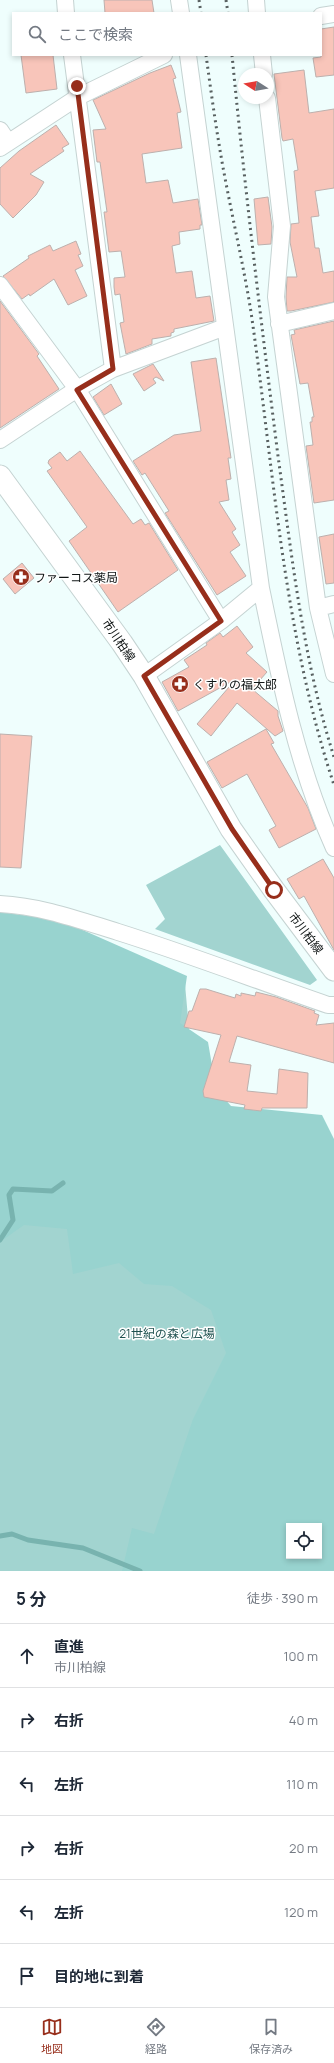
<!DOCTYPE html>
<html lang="ja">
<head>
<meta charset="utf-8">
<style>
  body { margin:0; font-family:Manrope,"Noto Sans JP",sans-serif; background:#f2f2f3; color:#1f2937 }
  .controls { position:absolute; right:12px; bottom:12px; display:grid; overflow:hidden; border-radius:0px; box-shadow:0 2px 6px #0003 }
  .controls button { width:36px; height:36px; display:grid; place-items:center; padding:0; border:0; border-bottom:1px solid #e0e1e3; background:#fff; color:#1f2937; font:20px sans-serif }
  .compass { position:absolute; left:238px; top:68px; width:36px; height:36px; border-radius:50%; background:#fff; box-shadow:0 2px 6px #0003; rotate:281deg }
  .stop { position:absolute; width:12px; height:12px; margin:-9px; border:3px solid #972e1b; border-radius:50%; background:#fff }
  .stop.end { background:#972e1b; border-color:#fff; box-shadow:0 1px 4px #0008 }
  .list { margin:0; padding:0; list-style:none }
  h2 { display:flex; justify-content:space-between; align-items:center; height:52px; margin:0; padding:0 16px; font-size:17px }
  h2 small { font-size:13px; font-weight:400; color:#747a83 }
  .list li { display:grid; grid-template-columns:26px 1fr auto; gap:12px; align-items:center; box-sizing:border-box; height:64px; padding:0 16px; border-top:1px solid #e0e1e3 }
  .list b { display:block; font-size:15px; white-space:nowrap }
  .list p { margin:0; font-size:13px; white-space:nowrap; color:#747a83 }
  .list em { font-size:13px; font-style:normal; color:#747a83 }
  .icon { flex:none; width:22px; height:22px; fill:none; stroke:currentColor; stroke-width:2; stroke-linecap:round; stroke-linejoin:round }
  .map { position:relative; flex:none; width:334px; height:1571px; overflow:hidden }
  .search { position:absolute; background:#fff; box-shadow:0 2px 6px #0003; left:12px; right:12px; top:12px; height:44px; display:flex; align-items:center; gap:10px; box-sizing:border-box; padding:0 14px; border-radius:0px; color:#747a83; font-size:15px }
  .sheet { height:436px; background:#fff }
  nav { display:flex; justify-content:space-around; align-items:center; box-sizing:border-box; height:56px; border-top:1px solid #e0e1e3; background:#fff; font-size:11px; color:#747a83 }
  nav a { display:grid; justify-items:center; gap:2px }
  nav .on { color:#972e1b }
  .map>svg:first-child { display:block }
</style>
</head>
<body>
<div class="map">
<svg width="334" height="1571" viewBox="0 0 334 1571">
  <rect width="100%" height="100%" fill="#effefd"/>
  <path fill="#a2d4d0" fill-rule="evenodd" d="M220 845 317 980 310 985 155 929 165 919 146 885Z
    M0 917 185 984 192 1063 334 1571H0ZM289 1526H319V1556H289Z"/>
  <path fill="#98d3cf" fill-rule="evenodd" d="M0 912 60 920 187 976 180 1023 208 1042 216 1089 231 1106 322 1115 334 1139V1571H122L132 1528 154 1534 193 1419 226 1353 211 1310 172 1286 144 1284 119 1263 73 1274 67 1229 24 1225 0 1242ZM289 1526H319V1556H289Z"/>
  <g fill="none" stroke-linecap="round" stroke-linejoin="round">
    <path stroke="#78b3af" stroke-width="5" d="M0 1240 13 1220 9 1195 13 1189 52 1191 63 1183
      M0 1536 12 1534 28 1540 83 1548 140 1571"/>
  </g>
  <path fill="#f8c5ba" stroke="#bdb0ad" d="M104 0H152L154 13H105Z
    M334 27V75L316 77 313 58 321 57V29Z
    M21 55H53L57 89 26 93Z
    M171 65 176 78 173 79 181 112 177 113 182 148 142 154 146 183 168 180 173 203 198 199 202 225H200V229L179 232 180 244 172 246 176 273 192 271 196 298 210 296 214 321 174 329V332L171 333V336L152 339V344L126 354 120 323 124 322 120 294 115 295 114 287V278L125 277 121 251 109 252 104 212H107L100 162H97L93 130 106 129 93 100 150 73Z
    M304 70 309 113 334 109V188L315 191 319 216 311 217 315 248H319L323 273 334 271V302L291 311H287L286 297 287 277H297L290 242 291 224 299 223 294 171 298 170 293 139 283 141 282 138 274 74Z
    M56 125 69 144 62 148 64 151 30 174 44 182 36 195 13 218 0 204V168L19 151Z
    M268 197 272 227 271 244 258 245 254 199Z
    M76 241 81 254 78 255 83 266 75 270 87 296 68 305 54 279 30 296 29 294 22 299 3 276 29 258 28 256 50 245 53 251Z
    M0 301 39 354 37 356 59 389 0 428Z
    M334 321V500L314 503 306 446 313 445 310 422H312V417H314L308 383 300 384 291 335 295 334 294 330Z
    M216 358 231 458H228L231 479 226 480 229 500 219 502 236 529 232 532 240 545 230 552 246 576 217 595 165 513 169 511 145 473 142 475 133 461 174 435 201 431 191 362Z
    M153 364 164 381 156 377 153 379 156 383 144 391 133 374Z
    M111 384 122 404 104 415 93 397Z
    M80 451 133 524 141 519 145 525 149 523 178 570 118 612 69 541 87 527 47 471 52 468 48 463 49 460 60 452 67 461Z
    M334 534V583L326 584 319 537Z
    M22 563 34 578 15 594 3 579Z
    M237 626 253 647 246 653 267 672 252 689 278 711V716L283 731 275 736 237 703 211 736 197 724 236 679 178 711 162 682 189 667 184 660 207 645 206 643 220 633 223 637Z
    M266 729 274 743 271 744 308 808 316 829 279 848 269 830 276 826 247 774 222 788 207 762Z
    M0 734 32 736 21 868 0 867Z
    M323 859 334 878V950L304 896 299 899 287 879Z
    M200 989H206L235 998 236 994 241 996V993L255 996 256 992 276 997 315 1011 314 1013 319 1015 316 1025 334 1023V1063L237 1036 229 1062 251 1065 247 1091 277 1094 279 1069 308 1073 307 1108H262L261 1111 244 1109 245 1105 204 1097 203 1091 221 1035 184 1027 189 1011H192Z"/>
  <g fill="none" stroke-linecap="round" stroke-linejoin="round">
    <g stroke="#c5d3d2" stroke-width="18">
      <path id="minor" d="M65 0 66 13
        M179 0 181 13
        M256 0 257 13
        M321 16 334 14
        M72 55 113 369
        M188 55 261 588C279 676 297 766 334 848
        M262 55 264 74
        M267 98 282 226 276 297 318 608 334 674
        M0 130 8 142
        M0 148 78 97 164 55
        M0 285 77 389 221 621
        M279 324 334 311
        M0 440 77 389 113 369 225 327
        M318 608 334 604
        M144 676 221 621 261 588
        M0 904C41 906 79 920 118 932 188 954 258 981 328 1005H334"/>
    </g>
    <g stroke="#c5d3d2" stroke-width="23">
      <path id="major" d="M0 476 122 643 144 676 231 829 274 890 334 970"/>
    </g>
    <use href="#minor" stroke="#fff" stroke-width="16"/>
    <use href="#major" stroke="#fff" stroke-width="21"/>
    <path stroke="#586060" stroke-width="3" stroke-dasharray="2 4" stroke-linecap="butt" d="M199 0 201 13
      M226 0 228 13
      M206 55C210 84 214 114 219 144 228 200 242 256 251 312 274 471 283 631 334 785
      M232 55C245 189 261 322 278 456 292 558 303 659 334 757"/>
  </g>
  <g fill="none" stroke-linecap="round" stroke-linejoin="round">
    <path stroke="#972e1b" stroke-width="5" d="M77 86 113 369 77 390 221 621 144 676 232 829 274 890"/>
  </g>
  <defs>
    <g id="pharmacy-disc" transform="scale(0.9)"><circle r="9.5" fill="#972e1b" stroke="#fff"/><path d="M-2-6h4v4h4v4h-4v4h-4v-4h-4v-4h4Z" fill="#fff"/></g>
  </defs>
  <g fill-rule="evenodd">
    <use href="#pharmacy-disc" x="21" y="577"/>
    <use href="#pharmacy-disc" x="180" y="684"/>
  </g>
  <g text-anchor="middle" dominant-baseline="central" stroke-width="3" stroke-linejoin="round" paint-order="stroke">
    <g font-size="12" fill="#101515" stroke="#fff" text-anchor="start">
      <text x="34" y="577">ファーコス薬局</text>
      <text x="193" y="684">くすりの福太郎</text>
    </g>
    <g font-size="12" fill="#101515" stroke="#fff">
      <text transform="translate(119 640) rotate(56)">市川柏線</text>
      <text transform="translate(306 933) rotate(53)">市川柏線</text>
    </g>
    <g font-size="12" fill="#1e514f" stroke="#fff">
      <text x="167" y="1333">21世紀の森と広場</text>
    </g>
  </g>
</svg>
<div class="controls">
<button><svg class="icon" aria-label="locate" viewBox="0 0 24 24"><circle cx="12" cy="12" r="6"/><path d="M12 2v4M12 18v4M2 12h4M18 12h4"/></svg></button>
</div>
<svg class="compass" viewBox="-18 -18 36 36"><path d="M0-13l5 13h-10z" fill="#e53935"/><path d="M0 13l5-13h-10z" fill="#747a83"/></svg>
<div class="stop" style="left:274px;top:890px"></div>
<div class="stop end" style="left:77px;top:86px"></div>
<div class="search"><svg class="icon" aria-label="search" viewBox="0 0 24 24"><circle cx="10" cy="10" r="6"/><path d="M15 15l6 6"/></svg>ここで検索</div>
</div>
<section class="sheet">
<h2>5 分<small>徒歩 · 390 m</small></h2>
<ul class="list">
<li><svg class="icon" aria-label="ahead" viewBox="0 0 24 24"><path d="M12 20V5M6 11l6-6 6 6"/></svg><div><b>直進</b><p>市川柏線</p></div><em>100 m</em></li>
<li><svg class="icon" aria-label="right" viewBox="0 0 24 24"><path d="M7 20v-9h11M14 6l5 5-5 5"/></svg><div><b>右折</b></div><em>40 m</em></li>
<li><svg class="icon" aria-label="left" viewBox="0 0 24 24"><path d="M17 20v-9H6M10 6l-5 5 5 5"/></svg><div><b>左折</b></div><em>110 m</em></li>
<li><svg class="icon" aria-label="right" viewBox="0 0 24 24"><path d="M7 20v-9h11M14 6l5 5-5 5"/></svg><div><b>右折</b></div><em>20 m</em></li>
<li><svg class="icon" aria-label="left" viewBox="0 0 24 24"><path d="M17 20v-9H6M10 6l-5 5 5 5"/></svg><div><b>左折</b></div><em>120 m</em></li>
<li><svg class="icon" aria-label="arrive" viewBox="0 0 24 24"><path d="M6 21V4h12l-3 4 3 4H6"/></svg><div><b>目的地に到着</b></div></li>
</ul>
</section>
<nav>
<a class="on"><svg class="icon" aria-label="map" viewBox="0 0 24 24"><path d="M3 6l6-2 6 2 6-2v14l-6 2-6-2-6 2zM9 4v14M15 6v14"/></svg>地図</a>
<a><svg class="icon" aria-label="directions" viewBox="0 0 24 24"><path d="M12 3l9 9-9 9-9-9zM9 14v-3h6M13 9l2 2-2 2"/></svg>経路</a>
<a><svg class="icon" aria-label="saved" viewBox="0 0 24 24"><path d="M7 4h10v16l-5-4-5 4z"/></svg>保存済み</a>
</nav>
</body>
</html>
